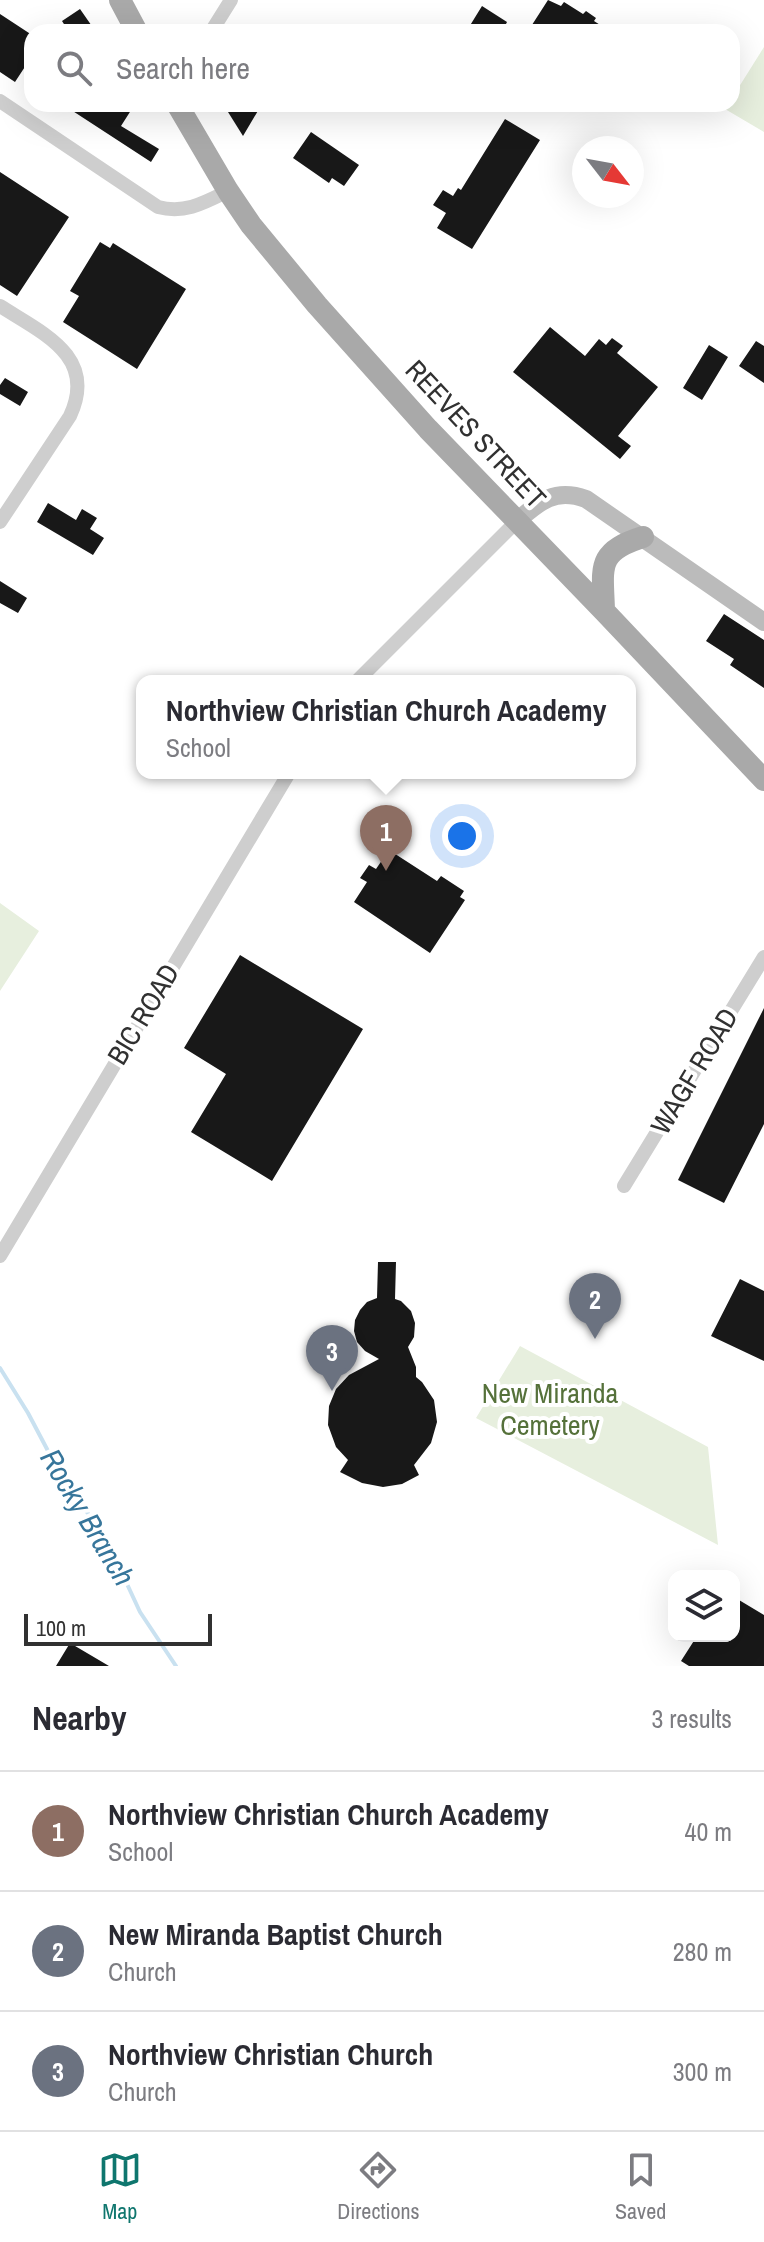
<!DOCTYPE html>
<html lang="en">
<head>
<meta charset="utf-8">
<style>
  body { margin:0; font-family:"Archivo Narrow",sans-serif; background:#f2f2f3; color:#2b2b33 }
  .controls { position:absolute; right:24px; bottom:24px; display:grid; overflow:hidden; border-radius:16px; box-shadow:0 8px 32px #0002 }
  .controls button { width:72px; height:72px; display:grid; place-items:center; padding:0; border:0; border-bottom:2px solid #e1e1e2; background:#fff; color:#2b2b33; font:40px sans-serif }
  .compass { position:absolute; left:572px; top:136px; width:72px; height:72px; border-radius:50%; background:#fff; box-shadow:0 8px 32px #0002; rotate:121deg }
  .scale { position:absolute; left:24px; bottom:20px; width:188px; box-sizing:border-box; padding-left:8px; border:4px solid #313131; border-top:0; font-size:22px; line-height:28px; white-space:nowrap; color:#313131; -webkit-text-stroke:6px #fff; paint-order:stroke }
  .you { position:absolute; left:462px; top:836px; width:28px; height:28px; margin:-20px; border:6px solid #fff; border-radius:50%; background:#1a73e8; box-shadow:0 0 0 12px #1a73e833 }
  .badge { display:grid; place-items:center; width:52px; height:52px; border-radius:50%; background:#0f766e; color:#fff; font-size:26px; font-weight:700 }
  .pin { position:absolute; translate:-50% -66px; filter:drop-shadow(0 2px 4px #0008) }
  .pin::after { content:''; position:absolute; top:42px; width:28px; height:24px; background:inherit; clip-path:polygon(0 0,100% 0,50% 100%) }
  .popup { position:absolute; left:136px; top:675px; width:500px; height:104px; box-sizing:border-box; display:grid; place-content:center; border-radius:16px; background:#fff; filter:drop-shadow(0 2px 6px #0005); font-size:26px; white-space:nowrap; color:#7c7c81 }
  .popup b { font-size:30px; color:#2b2b33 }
  .popup::after { content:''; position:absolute; left:50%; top:100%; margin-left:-16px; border:16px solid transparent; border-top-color:#fff }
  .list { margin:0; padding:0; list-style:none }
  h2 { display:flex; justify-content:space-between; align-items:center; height:104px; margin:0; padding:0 32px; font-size:34px }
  h2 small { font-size:26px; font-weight:400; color:#7c7c81 }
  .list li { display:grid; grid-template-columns:52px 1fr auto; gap:24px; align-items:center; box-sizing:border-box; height:120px; padding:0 32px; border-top:2px solid #e1e1e2 }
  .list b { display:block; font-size:30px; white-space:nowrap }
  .list p { margin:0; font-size:26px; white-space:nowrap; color:#7c7c81 }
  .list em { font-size:26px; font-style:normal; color:#7c7c81 }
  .icon { flex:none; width:44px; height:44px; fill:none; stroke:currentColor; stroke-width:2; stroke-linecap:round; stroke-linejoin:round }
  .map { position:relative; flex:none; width:764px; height:1666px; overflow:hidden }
  .search { position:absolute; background:#fff; box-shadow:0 8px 32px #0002; left:24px; right:24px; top:24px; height:88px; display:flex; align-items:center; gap:20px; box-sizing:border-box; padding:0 28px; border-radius:24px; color:#7c7c81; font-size:30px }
  .sheet { height:464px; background:#fff }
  nav { display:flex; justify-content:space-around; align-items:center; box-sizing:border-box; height:112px; border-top:2px solid #e1e1e2; background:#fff; font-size:22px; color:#7c7c81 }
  nav a { display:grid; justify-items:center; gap:4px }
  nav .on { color:#0f766e }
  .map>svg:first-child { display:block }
</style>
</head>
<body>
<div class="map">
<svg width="764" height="1666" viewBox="0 0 764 1666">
  <rect width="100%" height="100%" fill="#fff"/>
  <path fill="#e7efde" d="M764 47V132L725 109 728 104H732V98Z
    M0 903 39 931 0 991Z
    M520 1346 708 1447 718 1545 476 1418Z"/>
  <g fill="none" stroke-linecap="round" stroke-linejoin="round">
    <path stroke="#c9e1f0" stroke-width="4" d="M0 1368 28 1413 57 1468 108 1543 140 1612 176 1666"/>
  </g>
  <path fill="#181818" d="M548 0 561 6 564 2 583 14 586 11 596 18 594 21 611 32H536L530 28Z
    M482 6 507 22 502 32H466Z
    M80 9 96 32H69L62 21Z
    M0 14 32 35V56L15 82 0 72Z
    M62 104H135L121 126 159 149 151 162Z
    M223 104H262L243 136Z
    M505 119 540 140 472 249 437 228 446 213 433 205 443 190 453 196 458 188 461 190Z
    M311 132 359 165 344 186 332 178 329 183 293 158Z
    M0 172 69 217 17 296 0 285Z
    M100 242 110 248 113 243 186 289 137 369 63 322 79 296 70 291Z
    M550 327 585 356 599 339 606 345 612 338 623 346 617 353 658 387 618 436 631 446 620 459 513 372Z
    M756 341 764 346V383L739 366Z
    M709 345 728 357 702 400 683 388Z
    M5 378 28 392 20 406 0 394V385Z
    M48 503 76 520 82 509 97 518 90 529 104 538 93 555 37 522Z
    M0 581 27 598 18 613 0 603Z
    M724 614 764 640V688L730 665 734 659 706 641Z
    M389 850 437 881 441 876 464 891 460 897 465 900 430 953 354 902 367 882 360 878 369 865 376 869Z
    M240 955 363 1029 272 1181 191 1132 226 1074 184 1048Z
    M764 1008V1124L724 1203 678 1180Z
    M378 1262H396L395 1299 401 1301 411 1311 415 1323 414 1337 408 1347 416 1367V1377L422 1382 434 1400 437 1422 431 1443 414 1465 419 1475 402 1484 383 1487 362 1483 340 1472 348 1460 336 1447 328 1425 329 1406 336 1389 349 1375 379 1359 365 1351 357 1342 354 1331 355 1320 360 1310 367 1302 377 1298Z
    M740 1279 764 1291V1361L711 1336Z
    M734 1597 764 1615V1666H689L681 1661 697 1636H734Z
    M70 1643 109 1666H56Z"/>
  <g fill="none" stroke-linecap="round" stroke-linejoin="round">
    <path stroke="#cecece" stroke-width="14" d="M211 32 231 0
      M0 101 158 207C185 214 204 203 228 191
      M0 306C42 333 98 356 70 416L0 522
      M357 681 517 521
      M624 1186 764 957
      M0 1256 289 773"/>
    <path stroke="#bbb" stroke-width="18" d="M517 521C540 501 555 488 586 499L764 622"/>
    <path stroke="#a9a9a9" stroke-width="22" d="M120 0 137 32
      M177 104 228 191 251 225 317 305 428 429 604 611 764 780
      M604 611C603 568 595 552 643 537"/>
  </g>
  <g text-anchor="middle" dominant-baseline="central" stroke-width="8" stroke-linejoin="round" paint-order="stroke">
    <g font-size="28" fill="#313131" stroke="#fff">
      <text transform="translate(476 434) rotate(47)">REEVES STREET</text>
      <text transform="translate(143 1014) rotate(-59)">BIC ROAD</text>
      <text transform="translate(694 1071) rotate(-59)">WAGF ROAD</text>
    </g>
    <g font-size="28" fill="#55713a" stroke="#fff">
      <text x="550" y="1393">New Miranda<tspan x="550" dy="32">Cemetery</tspan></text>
    </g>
    <g font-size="30" font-style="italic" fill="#37769b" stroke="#fff">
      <text transform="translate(88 1517) rotate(59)">Rocky Branch</text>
    </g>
  </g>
</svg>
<div class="controls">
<button><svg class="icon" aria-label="layers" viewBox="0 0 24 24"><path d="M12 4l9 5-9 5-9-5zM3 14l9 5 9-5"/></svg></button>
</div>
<svg class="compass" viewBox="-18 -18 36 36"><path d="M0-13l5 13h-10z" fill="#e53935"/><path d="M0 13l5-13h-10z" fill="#7c7c81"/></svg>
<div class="scale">100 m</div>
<div class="you"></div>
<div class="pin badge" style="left:386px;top:871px;background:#8d6e63">1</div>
<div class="popup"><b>Northview Christian Church Academy</b>School</div>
<div class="pin badge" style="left:595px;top:1339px;background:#6b7280">2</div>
<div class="pin badge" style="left:332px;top:1391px;background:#6b7280">3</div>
<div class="search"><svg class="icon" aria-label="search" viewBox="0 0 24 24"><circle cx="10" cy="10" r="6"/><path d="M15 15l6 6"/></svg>Search here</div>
</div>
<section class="sheet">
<h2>Nearby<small>3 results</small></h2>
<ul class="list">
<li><span class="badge" style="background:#8d6e63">1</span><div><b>Northview Christian Church Academy</b><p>School</p></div><em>40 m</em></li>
<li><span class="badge" style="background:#6b7280">2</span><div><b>New Miranda Baptist Church</b><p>Church</p></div><em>280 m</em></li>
<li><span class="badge" style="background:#6b7280">3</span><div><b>Northview Christian Church</b><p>Church</p></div><em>300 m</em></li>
</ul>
</section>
<nav>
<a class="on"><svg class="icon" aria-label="map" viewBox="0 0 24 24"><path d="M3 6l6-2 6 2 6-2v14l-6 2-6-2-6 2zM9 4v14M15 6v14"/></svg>Map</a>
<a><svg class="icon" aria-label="directions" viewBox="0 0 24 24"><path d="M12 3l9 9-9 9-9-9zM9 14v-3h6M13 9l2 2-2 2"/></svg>Directions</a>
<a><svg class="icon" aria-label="saved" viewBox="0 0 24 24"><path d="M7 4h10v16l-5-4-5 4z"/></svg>Saved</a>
</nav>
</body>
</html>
